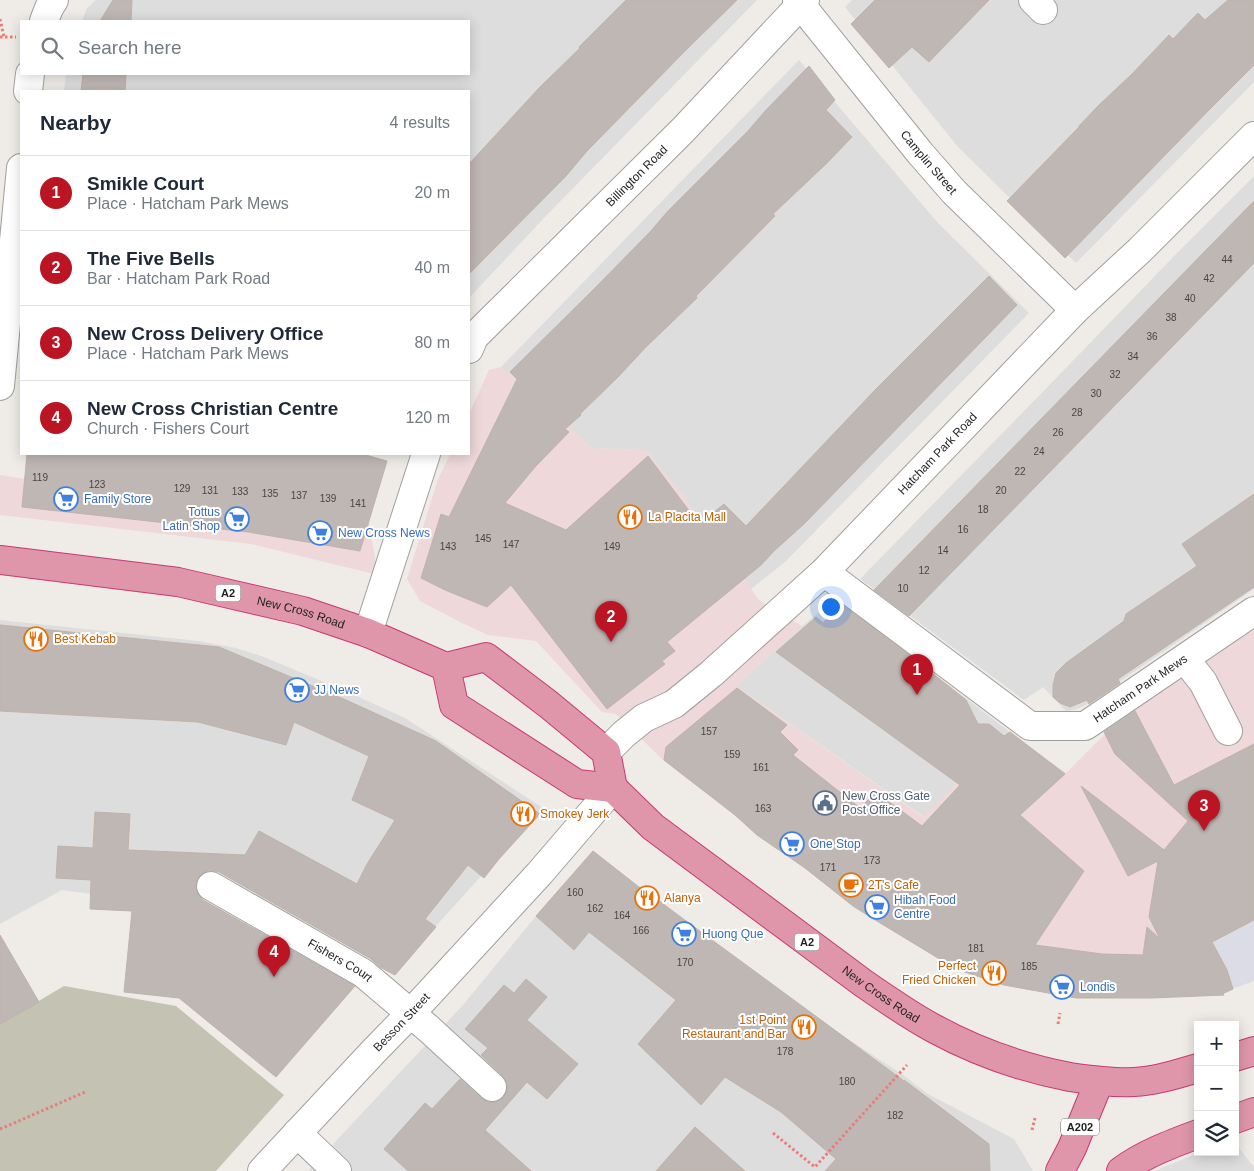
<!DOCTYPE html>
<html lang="en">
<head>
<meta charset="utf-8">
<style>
  body { margin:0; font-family:Arial,sans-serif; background:#f6f6f7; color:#1f2937 }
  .controls { position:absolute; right:15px; bottom:15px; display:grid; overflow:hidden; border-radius:0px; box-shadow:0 2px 12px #0003 }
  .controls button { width:45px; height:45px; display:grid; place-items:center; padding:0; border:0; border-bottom:1px solid #e0e1e3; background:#fff; color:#1f2937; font:25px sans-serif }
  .you { position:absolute; left:830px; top:606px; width:18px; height:18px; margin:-12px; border:4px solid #fff; border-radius:50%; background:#1a73e8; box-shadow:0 0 0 8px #1a73e833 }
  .badge { display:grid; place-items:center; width:32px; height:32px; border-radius:50%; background:#bb1422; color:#fff; font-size:16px; font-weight:700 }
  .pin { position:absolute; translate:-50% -41px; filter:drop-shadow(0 1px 2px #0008) }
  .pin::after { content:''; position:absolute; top:26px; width:18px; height:15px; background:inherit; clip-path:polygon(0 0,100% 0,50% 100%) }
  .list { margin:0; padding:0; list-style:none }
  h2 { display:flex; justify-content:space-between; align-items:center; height:65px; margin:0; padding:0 20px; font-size:21px }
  h2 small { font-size:16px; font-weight:400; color:#747a83 }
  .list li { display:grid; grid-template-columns:32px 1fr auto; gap:15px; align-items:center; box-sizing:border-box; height:75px; padding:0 20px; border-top:1px solid #e0e1e3 }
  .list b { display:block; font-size:19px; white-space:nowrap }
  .list p { margin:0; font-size:16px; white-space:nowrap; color:#747a83 }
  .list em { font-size:16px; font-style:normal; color:#747a83 }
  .icon { flex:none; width:28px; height:28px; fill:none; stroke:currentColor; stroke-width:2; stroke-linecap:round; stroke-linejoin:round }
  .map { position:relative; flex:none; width:1254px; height:1171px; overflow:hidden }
  .search { position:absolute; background:#fff; box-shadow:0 2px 12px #0003; left:20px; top:20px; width:450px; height:55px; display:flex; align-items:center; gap:12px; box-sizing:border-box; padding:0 18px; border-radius:0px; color:#747a83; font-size:19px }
  .panel { position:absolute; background:#fff; box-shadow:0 2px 12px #0003; left:20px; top:90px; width:450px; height:365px; border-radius:0px }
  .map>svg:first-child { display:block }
</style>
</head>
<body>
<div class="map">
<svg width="1254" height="1171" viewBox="0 0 1254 1171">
  <rect width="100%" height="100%" fill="#efece7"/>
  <path fill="#ddd" d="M96 0H757L544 218 469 298V91H64L66 74H469V21H82L87 8Z
    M852 0H1254V82L1076 263 958 147 845 7Z
    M799 60 938 223 1029 313 785 562 751 589 697 514 646 450 592 448 501 367Z
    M1254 176V589L1086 705 1074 710 1066 711 1043 687 1024 700 860 579 1064 370 1178 252Z
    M836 599 1010 732 924 817 736 686 802 626Z
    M0 620 199 641 236 648 264 657 350 693 405 718 543 808 396 970 202 862 200 909 62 890 0 924Z
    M590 855 634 884 766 979 839 1033 903 1075 928 1094 1014 1139 1033 1171H308L463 1005 536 916Z
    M1235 1143 1254 1167V1171H1155L1200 1152H1235Z"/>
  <path fill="#eed8d9" d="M501 367 592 448 646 450 697 514 759 600 802 626 736 686 923 817 1010 732 1066 773 1105 734 1134 709 1251 626 1254 632V920L1213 942 1227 970 1219 995 1155 998H1087L1059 995 1004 985 975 976 947 963 869 916 851 904 805 868 758 835 735 815 686 778 663 760 616 714 602 712 536 641 488 635 462 623 420 601 407 579 437 482 450 454H469V414L489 370Z
    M0 475 26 479 254 503 369 523 378 575 251 544 0 515Z"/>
  <path fill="#c3c2b3" d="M64 986 176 1006 284 1095 216 1171H0V1024Z"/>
  <path fill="#dbdce5" d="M1254 920V981L1229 990 1227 970 1212 942Z"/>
  <path fill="#bfb7b4" stroke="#bfb2aa" d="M113 0H132L131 21H100Z
    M626 0H737L687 49 587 151 566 176 469 274V164L539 88 580 48 579 47Z
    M875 0H989L929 62 912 47 889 68 851 24Z
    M1228 0H1254V65L1208 111 1065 258 1007 201 1079 127V126L1098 106 1132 74 1169 35 1173 39 1198 13 1205 20Z
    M809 66 835 100 826 110 852 137 827 163 773 214 775 216 696 296 697 298 646 347 618 377 580 414 581 415 565 429 569 432 535 467 505 503 566 530 648 456 699 524 724 504 746 526 876 389 989 276 1017 305 804 524 774 551 761 565 667 642 675 651 662 661 665 664 607 709 511 585 487 607 445 590 421 578 441 514 449 517 517 379 510 372 591 292 650 232 668 211 748 131 766 110Z
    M83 74H126L125 91H81Z
    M1254 201V263L909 616 874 590Z
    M27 454H362L387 461 360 551 248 532 22 507Z
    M1254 494V587L1118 679 1120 683 1089 704 1087 700 1070 707 1060 703 1053 697V685L1056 673 1066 663 1124 621 1126 614 1197 566 1182 544Z
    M841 604 908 654 966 700 978 724H989L1004 736 1010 732 1065 774 1020 815 1084 871 1035 945 1102 954 1143 955 1147 927 1160 939 1149 917 1158 861 1128 876 1081 786 1164 850 1188 821 1115 754 1104 732 1135 711 1174 785 1254 744V920L1212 942 1227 970 1233 989 1222 994 1224 995 1152 998H1076L1004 985 956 969 872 918 853 906 805 868 757 835 735 815 664 760 666 747 737 688 787 725 780 732 798 750 793 755 860 808 876 792 922 826 960 785 776 652 816 617 823 623Z
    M0 625 219 647 346 700 436 741 540 814 499 859 484 878 468 865 425 919 436 927 395 975 380 967 371 959 219 872 210 870 203 873 197 879 195 887 198 894 203 900 355 986 276 1077 179 998 124 992 132 911 90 909 91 880 56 878 58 846 93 848 95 812 130 814 128 850 245 855 259 831 357 884 367 864 395 820 352 800 369 756 294 722 286 745 198 722 0 711Z
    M593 851 653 898 654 897 678 915 904 1081V1080L989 1144 990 1171H825L836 1159 781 1112 725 1077 701 1105 638 1044 676 1000 589 932 574 950 536 916Z
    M0 935 39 1002 0 1024Z
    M526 979 547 997 527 1020 578 1064 547 1099 527 1082 485 1130 531 1171H408L384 1149 425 1103 432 1109 460 1079 481 1098 488 1102H497L504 1097 507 1090V1082L503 1076 481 1055 488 1048 465 1029 504 985 514 993Z
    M695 1127 745 1171H656Z"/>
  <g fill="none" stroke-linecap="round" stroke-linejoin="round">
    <g stroke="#a0a0a0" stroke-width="30">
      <g id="minor">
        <path id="s1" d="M797 0 920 153 954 192 1075 310"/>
        <path d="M1033 0 1043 10"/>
        <path d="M44 21 49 8 54 0"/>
        <path d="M28 91 30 74"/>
        <path id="s2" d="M469 349 474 337 683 130 805 0"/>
        <path d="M0 386 21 168"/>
        <path id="s3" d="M824 572 1030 726H1085L1254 611"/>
        <path d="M368 633 426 454"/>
        <path d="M1185 659 1203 682 1228 731"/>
        <path id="s4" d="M606 752 624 734 644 718 674 704 711 674 824 572 1075 310 1140 250 1254 136"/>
        <path id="s5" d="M211 886 363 973 429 1029 492 1087"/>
        <path d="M297 1133 337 1171"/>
        <path id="s6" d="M262 1171 374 1051 411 1013 539 874 613 788"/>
      </g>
    </g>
    <g stroke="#ca3776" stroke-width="30">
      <g id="highway">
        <path id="s7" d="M0 560 178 582 303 611 368 633 446 667 486 657 548 704 606 752 613 788 653 827 863 983C886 999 909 1015 933 1028 975 1051 1023 1068 1070 1077 1091 1080 1112 1083 1134 1082 1156 1081 1177 1074 1198 1068"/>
        <path d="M446 667 454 705 577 784 613 788"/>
        <path d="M1235 1057 1254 1051"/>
        <path d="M1235 1119 1254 1112"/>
        <path d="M1060 1171 1072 1148 1099 1082"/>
        <path d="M1121 1171C1144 1154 1171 1144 1198 1134"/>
      </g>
    </g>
    <path stroke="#ec7c7a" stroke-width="3" stroke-dasharray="2.5 2.5" stroke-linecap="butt" d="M0 19 4 37
      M0 37H16
      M1058 1024 1060 1013
      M0 1129 85 1092
      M1032 1130 1035 1118
      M773 1133 815 1167 907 1065"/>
    <use href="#minor" stroke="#fff" stroke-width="28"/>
    <use href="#highway" stroke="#df96aa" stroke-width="28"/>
  </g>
  <defs>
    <g id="supermarket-ring" transform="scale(1.25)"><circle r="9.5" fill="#fff" stroke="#3f7fe0" stroke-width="1.5"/><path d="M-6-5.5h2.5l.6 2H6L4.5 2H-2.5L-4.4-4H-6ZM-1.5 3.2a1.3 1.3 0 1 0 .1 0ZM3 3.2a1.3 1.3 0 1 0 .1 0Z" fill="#3f7fe0"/></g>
    <g id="restaurant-ring" transform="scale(1.25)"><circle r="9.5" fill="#fff" stroke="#e8710a" stroke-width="1.5"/><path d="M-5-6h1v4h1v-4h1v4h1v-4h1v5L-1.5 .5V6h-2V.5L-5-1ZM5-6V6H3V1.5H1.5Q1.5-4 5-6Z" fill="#e8710a"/></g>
    <g id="civic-ring" transform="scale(1.25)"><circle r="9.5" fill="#fff" stroke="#5c6f8a" stroke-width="1.5"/><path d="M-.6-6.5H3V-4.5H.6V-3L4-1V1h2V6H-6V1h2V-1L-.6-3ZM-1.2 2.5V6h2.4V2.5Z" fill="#5c6f8a"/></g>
    <g id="cafe-ring" transform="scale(1.25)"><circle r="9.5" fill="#fff" stroke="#e8710a" stroke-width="1.5"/><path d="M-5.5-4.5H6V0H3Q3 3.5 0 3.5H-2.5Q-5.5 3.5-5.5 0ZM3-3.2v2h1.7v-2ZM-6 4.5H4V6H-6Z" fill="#e8710a"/></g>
  </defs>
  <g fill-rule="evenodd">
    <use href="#supermarket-ring" x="66" y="499"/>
    <use href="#restaurant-ring" x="630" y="517"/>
    <use href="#supermarket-ring" x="237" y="519"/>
    <use href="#supermarket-ring" x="320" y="533"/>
    <use href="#restaurant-ring" x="36" y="639"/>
    <use href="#supermarket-ring" x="297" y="690"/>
    <use href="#civic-ring" x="825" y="803"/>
    <use href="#restaurant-ring" x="523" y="814"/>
    <use href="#supermarket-ring" x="792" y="844"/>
    <use href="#cafe-ring" x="851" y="885"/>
    <use href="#restaurant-ring" x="647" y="898"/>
    <use href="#supermarket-ring" x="877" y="907"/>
    <use href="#supermarket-ring" x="684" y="934"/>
    <use href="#restaurant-ring" x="994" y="973"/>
    <use href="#supermarket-ring" x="1062" y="987"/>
    <use href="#restaurant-ring" x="804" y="1027"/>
  </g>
  <g text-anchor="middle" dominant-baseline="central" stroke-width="4" stroke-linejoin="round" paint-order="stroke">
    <g font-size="10" fill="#474544">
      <text x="1227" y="259">44</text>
      <text x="1209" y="278">42</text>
      <text x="1190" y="298">40</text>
      <text x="1171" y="317">38</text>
      <text x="1152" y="336">36</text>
      <text x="1133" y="356">34</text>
      <text x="1115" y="374">32</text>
      <text x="1096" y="393">30</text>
      <text x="1077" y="412">28</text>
      <text x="1058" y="432">26</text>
      <text x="1039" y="451">24</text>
      <text x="1020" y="471">22</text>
      <text x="40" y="477">119</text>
      <text x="97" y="484">123</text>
      <text x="182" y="488">129</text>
      <text x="210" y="490">131</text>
      <text x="1001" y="490">20</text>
      <text x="240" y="491">133</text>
      <text x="270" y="493">135</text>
      <text x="299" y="495">137</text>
      <text x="328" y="498">139</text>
      <text x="358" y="503">141</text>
      <text x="983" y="509">18</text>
      <text x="963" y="529">16</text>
      <text x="483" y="538">145</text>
      <text x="511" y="544">147</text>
      <text x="448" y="546">143</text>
      <text x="612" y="546">149</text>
      <text x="943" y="550">14</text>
      <text x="924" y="570">12</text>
      <text x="903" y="588">10</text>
      <text x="709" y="731">157</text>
      <text x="732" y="754">159</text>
      <text x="761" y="767">161</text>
      <text x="763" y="808">163</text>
      <text x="872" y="860">173</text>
      <text x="828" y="867">171</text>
      <text x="575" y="892">160</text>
      <text x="595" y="908">162</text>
      <text x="622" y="915">164</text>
      <text x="641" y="930">166</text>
      <text x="976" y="948">181</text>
      <text x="685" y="962">170</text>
      <text x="1029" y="966">185</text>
      <text x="785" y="1051">178</text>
      <text x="847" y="1081">180</text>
      <text x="895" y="1115">182</text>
    </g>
    <g fill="#fff" stroke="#626262" stroke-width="1">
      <rect x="215.5" y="584.5" width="25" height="17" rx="4"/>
      <rect x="794.5" y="933.5" width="25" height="17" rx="4"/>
      <rect x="1061" y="1118.5" width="38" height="17" rx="4"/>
    </g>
    <g font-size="11" font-weight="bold" fill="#1f1f1f">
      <text x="228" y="593">A2</text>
      <text x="807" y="942">A2</text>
      <text x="1080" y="1127">A202</text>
    </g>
    <g font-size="12" fill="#1f1f1f" stroke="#fff">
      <text stroke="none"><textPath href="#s1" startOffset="209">Camplin Street</textPath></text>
      <text stroke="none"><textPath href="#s2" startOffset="242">Billington Road</textPath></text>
      <text stroke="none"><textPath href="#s4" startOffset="448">Hatcham Park Road</textPath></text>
      <text stroke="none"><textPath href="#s7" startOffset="306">New Cross Road</textPath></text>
      <text stroke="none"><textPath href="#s3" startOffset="379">Hatcham Park Mews</textPath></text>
      <text stroke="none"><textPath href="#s5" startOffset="149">Fishers Court</textPath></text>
      <text stroke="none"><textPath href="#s7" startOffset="1031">New Cross Road</textPath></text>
      <text stroke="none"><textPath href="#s6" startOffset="204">Besson Street</textPath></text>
    </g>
    <g font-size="12" fill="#366cbe" stroke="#fff" text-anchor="start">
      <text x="84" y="499">Family Store</text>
      <text x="220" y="512" text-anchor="end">Tottus<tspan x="220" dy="14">Latin Shop</tspan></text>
      <text x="338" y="533">New Cross News</text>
      <text x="314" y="690">JJ News</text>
      <text x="810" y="844">One Stop</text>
      <text x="894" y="900">Hibah Food<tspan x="894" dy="14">Centre</tspan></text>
      <text x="702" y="934">Huong Que</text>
      <text x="1080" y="987">Londis</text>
    </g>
    <g font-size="12" fill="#c56008" stroke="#fff" text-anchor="start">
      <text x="648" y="517">La Placita Mall</text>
      <text x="54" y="639">Best Kebab</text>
      <text x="540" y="814">Smokey Jerk</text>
      <text x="868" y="885">2T's Cafe</text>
      <text x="664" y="898">Alanya</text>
      <text x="976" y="966" text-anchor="end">Perfect<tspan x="976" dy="14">Fried Chicken</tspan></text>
      <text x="786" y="1020" text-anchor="end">1st Point<tspan x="786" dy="14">Restaurant and Bar</tspan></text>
    </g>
    <g font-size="12" fill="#4e5e75" stroke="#fff" text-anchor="start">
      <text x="842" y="796">New Cross Gate<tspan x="842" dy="14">Post Office</tspan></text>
    </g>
  </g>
</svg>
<div class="controls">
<button>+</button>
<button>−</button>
<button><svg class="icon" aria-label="layers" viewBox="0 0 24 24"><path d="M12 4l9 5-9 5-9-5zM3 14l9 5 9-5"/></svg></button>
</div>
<div class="you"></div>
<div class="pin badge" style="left:917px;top:695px">1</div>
<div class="pin badge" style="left:611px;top:642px">2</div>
<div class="pin badge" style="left:1204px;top:831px">3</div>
<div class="pin badge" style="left:274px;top:977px">4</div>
<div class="search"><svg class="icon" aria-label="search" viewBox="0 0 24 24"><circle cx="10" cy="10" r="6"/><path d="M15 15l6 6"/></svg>Search here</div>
<section class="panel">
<h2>Nearby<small>4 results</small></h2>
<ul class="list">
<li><span class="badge">1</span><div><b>Smikle Court</b><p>Place · Hatcham Park Mews</p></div><em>20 m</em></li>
<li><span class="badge">2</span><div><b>The Five Bells</b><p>Bar · Hatcham Park Road</p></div><em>40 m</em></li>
<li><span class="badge">3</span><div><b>New Cross Delivery Office</b><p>Place · Hatcham Park Mews</p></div><em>80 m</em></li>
<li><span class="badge">4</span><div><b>New Cross Christian Centre</b><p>Church · Fishers Court</p></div><em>120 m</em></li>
</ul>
</section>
</div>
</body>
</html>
